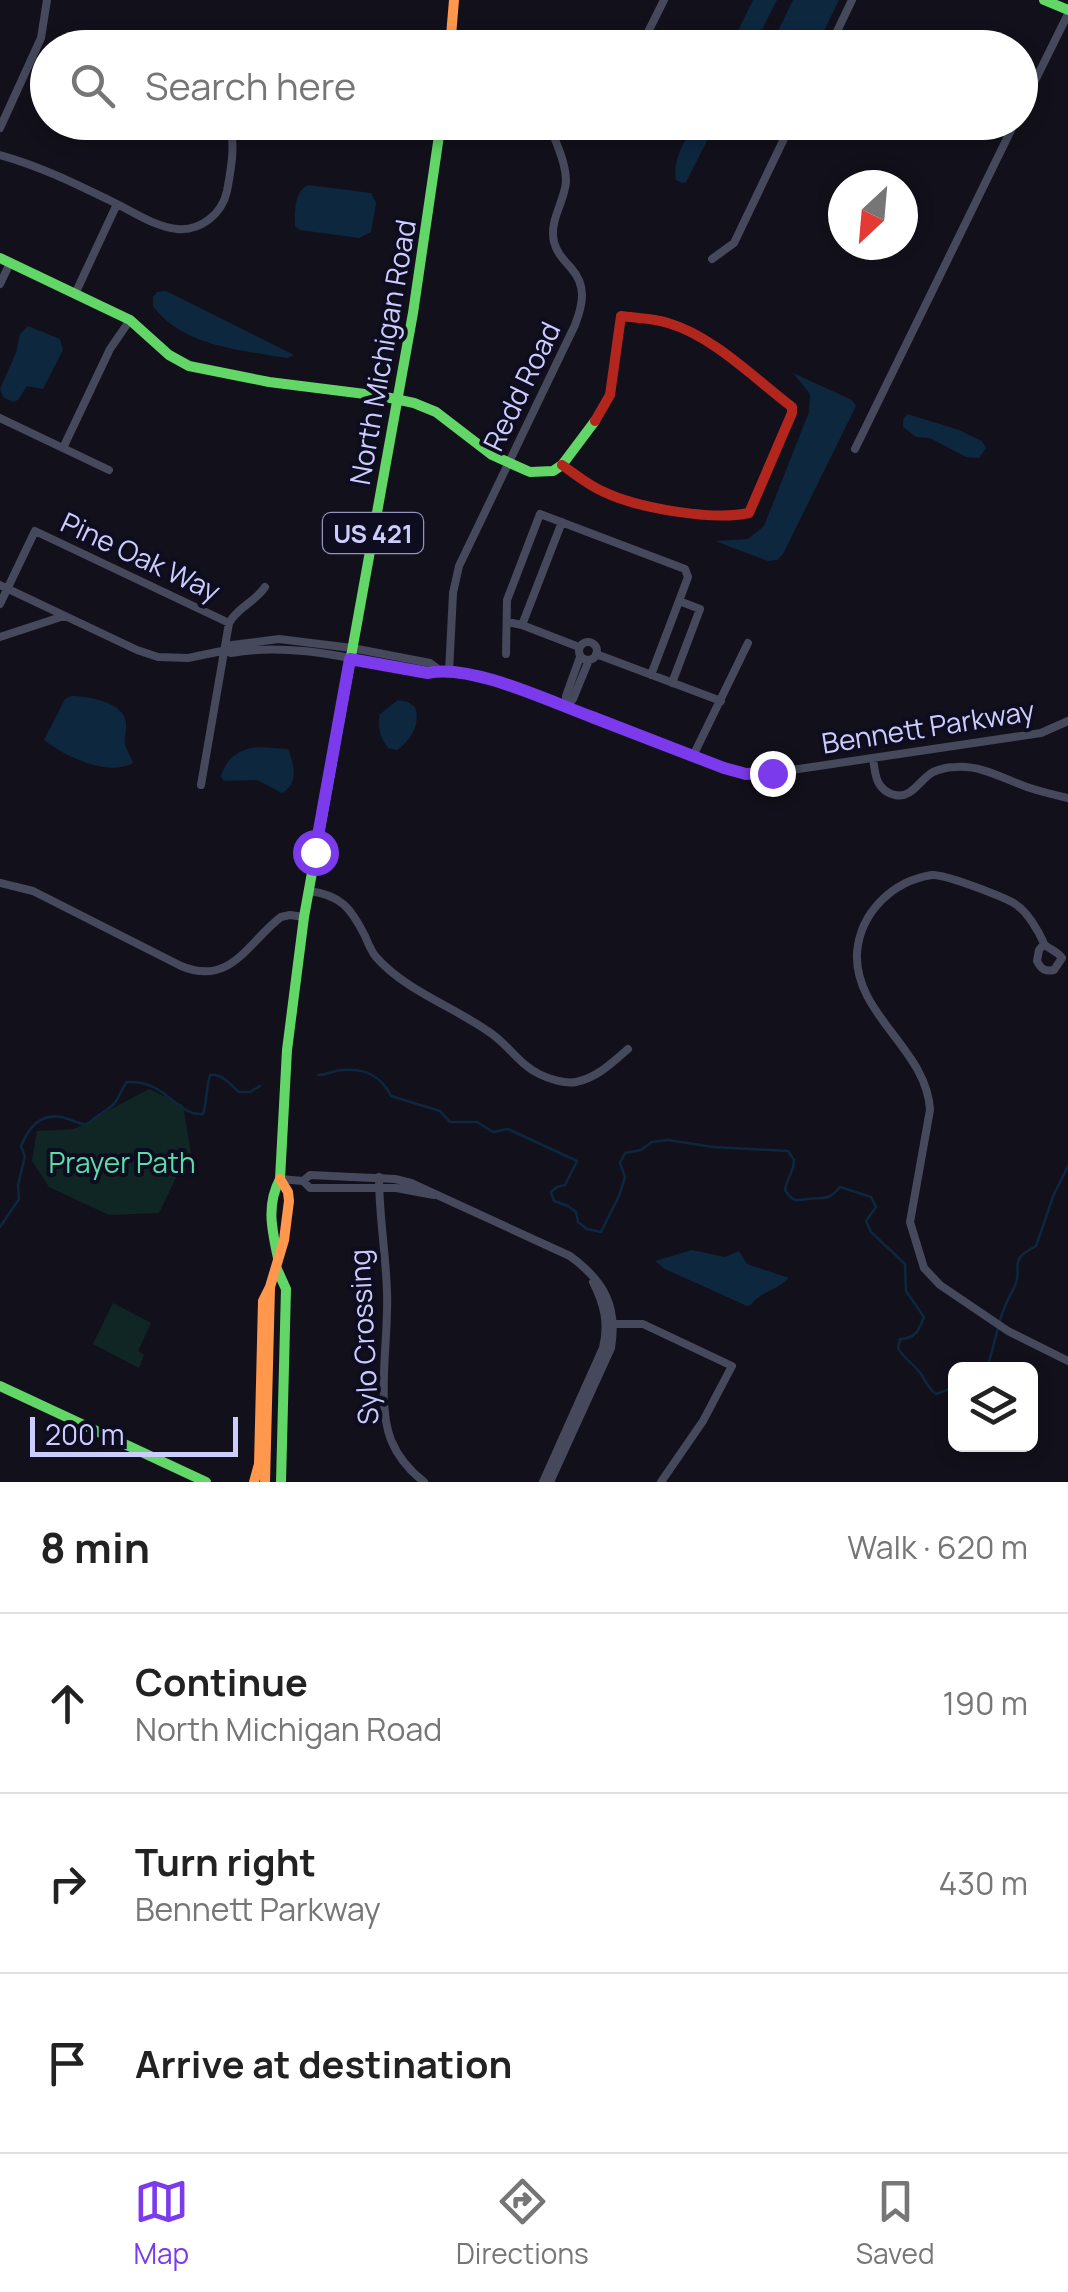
<!DOCTYPE html>
<html lang="en">
<head>
<meta charset="utf-8">
<style>
  body { margin:0; font-family:Manrope,sans-serif; background:#f2f2f2; color:#222 }
  .controls { position:absolute; right:30px; bottom:30px; display:grid; overflow:hidden; border-radius:15px; box-shadow:0 5px 15px #0003 }
  .controls button { width:90px; height:90px; display:grid; place-items:center; padding:0; border:0; border-bottom:2px solid #e0e0e0; background:#fff; color:#222; font:50px sans-serif }
  .compass { position:absolute; left:828px; top:170px; width:90px; height:90px; border-radius:50%; background:#fff; box-shadow:0 5px 15px #0003; rotate:206deg }
  .scale { position:absolute; left:30px; bottom:25px; width:208px; box-sizing:border-box; padding-left:10px; border:5px solid #cccdfe; border-top:0; font-size:28px; line-height:35px; white-space:nowrap; color:#cccdfe; -webkit-text-stroke:8px #0e0d1f; paint-order:stroke }
  .stop { position:absolute; width:30px; height:30px; margin:-22px; border:8px solid #7c3aed; border-radius:50%; background:#fff }
  .stop.end { background:#7c3aed; border-color:#fff; box-shadow:0 2px 10px #0008 }
  .list { margin:0; padding:0; list-style:none }
  h2 { display:flex; justify-content:space-between; align-items:center; height:130px; margin:0; padding:0 40px; font-size:42px }
  h2 small { font-size:32px; font-weight:400; color:#767676 }
  .list li { display:grid; grid-template-columns:65px 1fr auto; gap:30px; align-items:center; box-sizing:border-box; height:180px; padding:0 40px; border-top:2px solid #e0e0e0 }
  .list b { display:block; font-size:38px; white-space:nowrap }
  .list p { margin:0; font-size:32px; white-space:nowrap; color:#767676 }
  .list em { font-size:32px; font-style:normal; color:#767676 }
  .icon { flex:none; width:55px; height:55px; fill:none; stroke:currentColor; stroke-width:2; stroke-linecap:round; stroke-linejoin:round }
  .map { position:relative; flex:none; width:1068px; height:1482px; overflow:hidden }
  .search { position:absolute; background:#fff; box-shadow:0 5px 15px #0003; left:30px; right:30px; top:30px; height:110px; display:flex; align-items:center; gap:25px; box-sizing:border-box; padding:0 35px; border-radius:55px; color:#767676; font-size:38px }
  .sheet { height:670px; background:#fff }
  nav { display:flex; justify-content:space-around; align-items:center; box-sizing:border-box; height:140px; border-top:2px solid #e0e0e0; background:#fff; font-size:28px; color:#767676 }
  nav a { display:grid; justify-items:center; gap:5px }
  nav .on { color:#7c3aed }
  .map>svg:first-child { display:block }
</style>
</head>
<body>
<div class="map">
<svg width="1068" height="1482" viewBox="0 0 1068 1482">
  <rect width="100%" height="100%" fill="#12111b"/>
  <path fill="#102624" d="M149 1089 183 1105 193 1167 183 1163 159 1213 109 1215 49 1187 32 1161 37 1131 74 1129Z
    M113 1303 151 1323 138 1351 144 1355 139 1368 93 1344Z"/>
  <path fill="#0d273f" d="M753 0H777L753 47H730Z
    M793 0H839L816 47H790L777 38V33Z
    M694 123H716L686 182 682 183 676 180C672 160 685 141 694 123Z
    M308 185 371 193 376 203 371 232 359 238 300 230 295 226C295 211 294 192 308 185Z
    M166 291 294 355 287 358C242 350 183 347 153 306V297L157 292Z
    M28 326 60 339 63 350 43 389 27 386 18 400 13 402 3 397 0 389 16 353 20 334Z
    M793 373 852 400 856 406 783 554 777 560 768 561 715 541 748 539 764 526 809 412 810 394Z
    M907 414 959 430 982 441 986 448 979 458 966 457 930 438 916 437 903 427V420Z
    M71 696C87 696 125 702 126 723 127 732 123 740 126 748 128 753 132 758 133 763 108 777 66 757 44 740L65 699Z
    M398 700 408 702 415 707C421 724 411 740 397 750L388 748C380 737 377 727 380 714Z
    M259 747 288 749C294 764 299 784 282 793L257 780 224 781 221 777C226 757 240 749 259 747Z
    M692 1250 725 1257 739 1251 747 1264 789 1278C778 1290 761 1291 751 1305L747 1306 665 1269 655 1261Z"/>
  <g fill="none" stroke-linecap="round" stroke-linejoin="round">
    <path stroke="#0d273f" stroke-width="2.5" d="M318 1075C328 1075 333 1070 343 1070 365 1068 382 1077 391 1096L440 1111 450 1122H477L493 1132 508 1129 577 1161 565 1185 557 1187 551 1192 554 1201 568 1206 576 1212 578 1222 587 1229 601 1232 619 1196 625 1177 620 1163 625 1153 641 1150 652 1142 668 1140 713 1147 788 1151 794 1160C794 1172 787 1178 785 1190 793 1202 795 1201 808 1199 824 1197 829 1201 840 1187L871 1197 876 1207 866 1221 871 1232 905 1264 906 1291 924 1317C919 1330 915 1339 900 1339L898 1348C904 1359 914 1364 921 1374 926 1382 928 1388 936 1394L956 1387
      M0 1227 19 1199 18 1185 25 1156 21 1146C28 1129 40 1113 61 1117 70 1119 77 1123 87 1125 95 1116 106 1112 114 1104 120 1097 121 1089 127 1082 168 1080 175 1116 203 1114 207 1102 206 1088 210 1075 223 1073 230 1085 239 1092H250L260 1086
      M1000 1321C1003 1308 1008 1299 1014 1288 1025 1266 1005 1262 1036 1246L1054 1194 1068 1166
      M992 1370 989 1362 998 1328"/>
    <path stroke="#46485c" stroke-width="8" d="M640 48 664 0
      M829 48 852 0
      M1020 111 1068 14
      M0 128 41 38 47 0
      M0 155C40 166 76 184 113 202 132 211 155 227 177 229 201 231 222 214 227 191 231 169 236 144 229 122
      M712 259 734 243 792 122
      M0 284 10 263
      M75 294 117 204
      M0 418 109 470
      M63 448 110 349 130 320
      M855 449 1015 122
      M0 585 137 650 158 657 188 658 222 651 232 645 279 639 352 648 430 663 439 670
      M0 604 35 531 229 623
      M507 622 522 625 579 647
      M522 625 562 522
      M0 637 64 616
      M579 651a9 9 0 1 1 18 0a9 9 0 1 1-18 0Z
      M226 650 231 653C297 641 362 662 428 673 470 663 551 702 593 717 637 734 681 751 725 768L746 774 785 771 1041 733 1068 721
      M506 654 507 600 540 514 685 569 688 577 679 601
      M596 654 721 701
      M449 672 453 593 459 566 575 325C583 304 587 286 571 268 563 259 557 253 554 242 549 220 564 203 566 182 566 161 555 141 548 122
      M651 675 679 601 700 609 672 683
      M566 707 573 699 589 660
      M566 707V696L580 657
      M693 756 748 643
      M873 758C875 774 876 791 895 795 912 799 920 779 933 772 940 769 948 767 956 767 982 765 1006 780 1030 788 1042 792 1055 795 1068 798
      M201 785 229 623C238 607 255 602 265 587
      M0 883 33 891 181 966C231 987 248 942 281 917L290 915 304 917
      M309 891C341 895 351 908 365 936 368 943 371 951 376 957 407 992 455 1007 492 1034 509 1046 520 1065 539 1074 549 1079 565 1084 576 1082 597 1078 613 1062 628 1049
      M1044 944 1039 950 1037 961C1041 969 1045 972 1054 970L1062 958C1056 950 1050 950 1044 944 1044 943 1038 931 1037 930 1031 919 1023 908 1012 902 998 895 945 874 932 875 892 881 860 913 857 953 854 1015 927 1049 930 1110L910 1222 924 1268 940 1285 1008 1331 1068 1361
      M379 1177C379 1216 386 1254 387 1293 389 1336 376 1402 391 1440 398 1457 410 1471 424 1482
      M280 1179 303 1181 310 1188H396L434 1195
      M303 1181 310 1175 395 1179 411 1183 570 1256C604 1281 618 1306 611 1348L550 1482
      M613 1324H643L732 1366 703 1421 661 1482
      M543 1482 603 1348C609 1323 604 1304 593 1282"/>
    <path stroke="#63d668" stroke-width="10" d="M1044 0 1068 10
      M0 258 130 320 169 355 189 366 269 382 381 396 414 403 436 412 492 455 530 472 553 471 562 465 595 421
      M278 1258C272 1230 266 1205 280 1179L287 1050 304 917 413 313 441 122
      M277 1269 286 1289 281 1482
      M0 1386 206 1482"/>
    <path stroke="#ff974d" stroke-width="10" d="M450 48 454 0
      M254 1482 259 1464 263 1301 270 1287
      M265 1482 270 1287 284 1240 289 1201 288 1192 280 1179"/>
    <path stroke="#b3261e" stroke-width="10" d="M562 465C575 474 588 485 602 491 636 508 712 521 749 513L792 413V407C755 379 713 336 668 323 653 318 636 318 621 316L610 395 595 421"/>
  </g>
  <g fill="none" stroke-linecap="round" stroke-linejoin="round">
    <path stroke="#7c3aed" stroke-width="12" d="M315 852 350 659 428 673C470 663 551 702 592 717 637 734 681 751 724 768L746 774 772 773"/>
  </g>
  <g text-anchor="middle" dominant-baseline="central" stroke-width="8" stroke-linejoin="round" paint-order="stroke">
    <rect fill="#0e0d1f" stroke="#9393bb" stroke-width="2.5" x="323" y="513" width="100" height="40" rx="8"/>
    <g font-size="25" font-weight="bold" fill="#cccdfe">
      <text x="373" y="533">US 421</text>
    </g>
    <g font-size="28" fill="#cccdfe" stroke="#0e0d1f">
      <text transform="translate(382 352) rotate(-80)">North Michigan Road</text>
      <text transform="translate(521 386) rotate(-64)">Redd Road</text>
      <text transform="translate(141 556) rotate(25)">Pine Oak Way</text>
      <text transform="translate(928 726) rotate(-9)">Bennett Parkway</text>
      <text transform="translate(363 1337) rotate(-93)">Sylo Crossing</text>
    </g>
    <g font-size="28" fill="#5adcab" stroke="#0e0d1f">
      <text x="122" y="1162">Prayer Path</text>
    </g>
  </g>
</svg>
<div class="controls">
<button><svg class="icon" aria-label="layers" viewBox="0 0 24 24"><path d="M12 4l9 5-9 5-9-5zM3 14l9 5 9-5"/></svg></button>
</div>
<svg class="compass" viewBox="-18 -18 36 36"><path d="M0-13l5 13h-10z" fill="#e53935"/><path d="M0 13l5-13h-10z" fill="#767676"/></svg>
<div class="scale">200 m</div>
<div class="stop" style="left:315px;top:852px"></div>
<div class="stop end" style="left:772px;top:773px"></div>
<div class="search"><svg class="icon" aria-label="search" viewBox="0 0 24 24"><circle cx="10" cy="10" r="6"/><path d="M15 15l6 6"/></svg>Search here</div>
</div>
<section class="sheet">
<h2>8 min<small>Walk · 620 m</small></h2>
<ul class="list">
<li><svg class="icon" aria-label="ahead" viewBox="0 0 24 24"><path d="M12 20V5M6 11l6-6 6 6"/></svg><div><b>Continue</b><p>North Michigan Road</p></div><em>190 m</em></li>
<li><svg class="icon" aria-label="right" viewBox="0 0 24 24"><path d="M7 20v-9h11M14 6l5 5-5 5"/></svg><div><b>Turn right</b><p>Bennett Parkway</p></div><em>430 m</em></li>
<li><svg class="icon" aria-label="arrive" viewBox="0 0 24 24"><path d="M6 21V4h12l-3 4 3 4H6"/></svg><div><b>Arrive at destination</b></div></li>
</ul>
</section>
<nav>
<a class="on"><svg class="icon" aria-label="map" viewBox="0 0 24 24"><path d="M3 6l6-2 6 2 6-2v14l-6 2-6-2-6 2zM9 4v14M15 6v14"/></svg>Map</a>
<a><svg class="icon" aria-label="directions" viewBox="0 0 24 24"><path d="M12 3l9 9-9 9-9-9zM9 14v-3h6M13 9l2 2-2 2"/></svg>Directions</a>
<a><svg class="icon" aria-label="saved" viewBox="0 0 24 24"><path d="M7 4h10v16l-5-4-5 4z"/></svg>Saved</a>
</nav>
</body>
</html>
